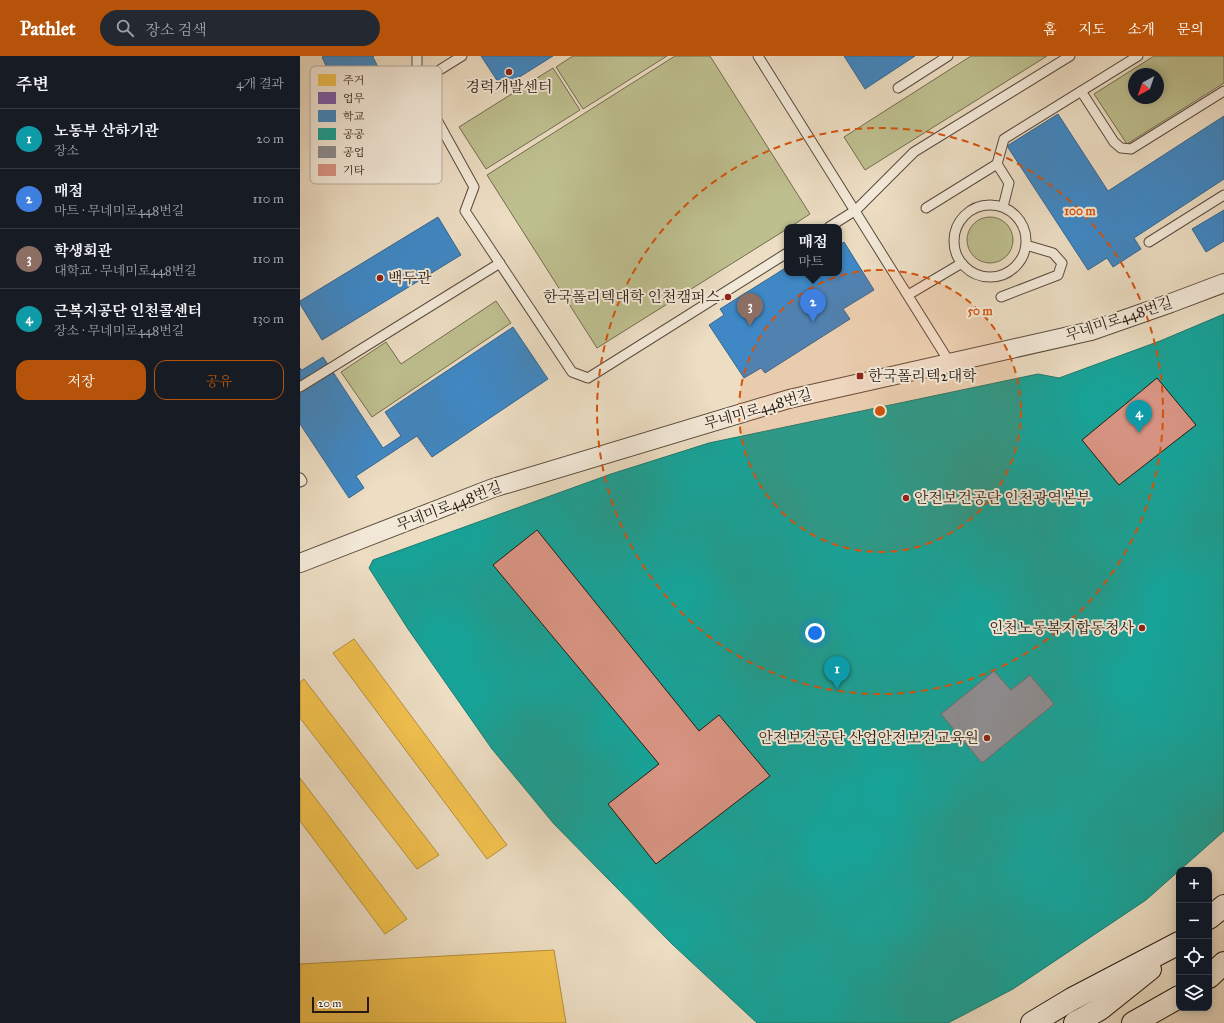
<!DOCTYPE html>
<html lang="ko">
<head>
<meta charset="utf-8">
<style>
  body { margin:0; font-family:"IM FELL Great Primer","Noto Serif KR",serif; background:#242831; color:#f1f3f6 }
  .controls { position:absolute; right:12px; bottom:12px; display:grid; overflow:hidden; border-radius:8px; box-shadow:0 2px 10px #0003 }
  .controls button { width:36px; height:36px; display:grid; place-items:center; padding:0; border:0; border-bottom:1px solid #363941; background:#171b24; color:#f1f3f6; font:20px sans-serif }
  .compass { position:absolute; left:828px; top:12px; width:36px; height:36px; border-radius:50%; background:#171b24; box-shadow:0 2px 10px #0003; rotate:220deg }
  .scale { position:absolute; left:12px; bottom:10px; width:57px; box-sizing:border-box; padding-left:4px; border:2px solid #281a12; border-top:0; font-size:11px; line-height:14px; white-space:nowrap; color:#281a12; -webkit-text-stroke:3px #f3e9d8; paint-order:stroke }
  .you { position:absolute; left:515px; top:577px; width:14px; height:14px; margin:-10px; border:3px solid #fff; border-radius:50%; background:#1a73e8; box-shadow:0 0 0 6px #1a73e833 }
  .badge { display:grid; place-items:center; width:26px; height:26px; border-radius:50%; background:#b45309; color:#fff; font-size:13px; font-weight:700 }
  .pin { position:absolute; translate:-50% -33px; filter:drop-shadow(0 1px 2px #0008) }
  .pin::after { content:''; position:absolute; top:21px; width:14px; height:12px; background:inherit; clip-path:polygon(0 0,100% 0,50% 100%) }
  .popup { position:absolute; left:484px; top:168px; width:58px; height:52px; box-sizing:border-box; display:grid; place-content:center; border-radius:8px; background:#171b24; filter:drop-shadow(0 1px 3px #0005); font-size:13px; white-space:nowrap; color:#9ea1a6 }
  .popup b { font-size:15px; color:#f1f3f6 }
  .popup::after { content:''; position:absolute; left:50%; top:100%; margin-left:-8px; border:8px solid transparent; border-top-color:#171b24 }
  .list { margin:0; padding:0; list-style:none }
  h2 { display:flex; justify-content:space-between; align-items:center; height:52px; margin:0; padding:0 16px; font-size:17px }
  h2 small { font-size:13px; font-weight:400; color:#9ea1a6 }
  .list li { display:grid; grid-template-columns:26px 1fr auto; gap:12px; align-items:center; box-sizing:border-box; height:60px; padding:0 16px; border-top:1px solid #363941 }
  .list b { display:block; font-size:15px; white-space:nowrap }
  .list p { margin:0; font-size:13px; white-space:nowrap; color:#9ea1a6 }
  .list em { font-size:13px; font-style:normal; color:#9ea1a6 }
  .actions { display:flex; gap:8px; padding:12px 16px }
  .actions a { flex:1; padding:9px 0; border:1px solid #b45309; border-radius:12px; text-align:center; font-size:14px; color:#b45309 }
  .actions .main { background:#b45309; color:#fff }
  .icon { flex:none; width:22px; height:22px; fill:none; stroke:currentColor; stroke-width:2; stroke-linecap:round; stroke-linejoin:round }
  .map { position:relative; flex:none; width:924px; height:967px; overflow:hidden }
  header { display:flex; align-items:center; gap:24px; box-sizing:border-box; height:56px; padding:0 20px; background:#b45309; color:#fff }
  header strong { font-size:19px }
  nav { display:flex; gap:22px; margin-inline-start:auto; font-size:14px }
  .search { width:280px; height:36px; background:#242831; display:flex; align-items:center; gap:10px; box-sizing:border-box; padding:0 14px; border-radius:22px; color:#9ea1a6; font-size:15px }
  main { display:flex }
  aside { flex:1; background:#171b24 }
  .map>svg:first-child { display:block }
</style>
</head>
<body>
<header>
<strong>Pathlet</strong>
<div class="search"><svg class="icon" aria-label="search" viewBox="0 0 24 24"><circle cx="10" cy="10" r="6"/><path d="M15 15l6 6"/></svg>장소 검색</div>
<nav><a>홈</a><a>지도</a><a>소개</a><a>문의</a></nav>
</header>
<main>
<aside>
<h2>주변<small>4개 결과</small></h2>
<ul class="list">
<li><span class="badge" style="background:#0f9aa8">1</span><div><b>노동부 산하기관</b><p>장소</p></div><em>20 m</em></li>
<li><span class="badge" style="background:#3f7fe0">2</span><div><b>매점</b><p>마트 · 무네미로448번길</p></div><em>110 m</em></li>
<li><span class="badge" style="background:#8d6e63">3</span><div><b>학생회관</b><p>대학교 · 무네미로448번길</p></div><em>110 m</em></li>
<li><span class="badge" style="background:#0f9aa8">4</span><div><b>근복지공단 인천콜센터</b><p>장소 · 무네미로448번길</p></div><em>130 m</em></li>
</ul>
<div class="actions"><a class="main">저장</a><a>공유</a></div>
</aside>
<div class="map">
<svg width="924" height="967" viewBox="0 0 924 967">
  <rect width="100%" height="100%" fill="#ecddc3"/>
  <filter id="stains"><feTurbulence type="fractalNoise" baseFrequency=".005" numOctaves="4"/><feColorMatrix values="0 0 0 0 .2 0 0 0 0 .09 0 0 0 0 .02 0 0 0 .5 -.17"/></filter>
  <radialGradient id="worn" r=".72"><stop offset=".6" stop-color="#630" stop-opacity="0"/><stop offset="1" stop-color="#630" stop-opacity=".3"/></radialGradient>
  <path fill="#bebf8f" stroke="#736c50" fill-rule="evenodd" d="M273 0H367L283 53 256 11Z
    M375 0H410L510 158 490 171H487V173L297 292 187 119Z
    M671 0H747L565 114 544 81Z
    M854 0H924V27L827 88 794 38ZM834 18H858V42H834Z
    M253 12 280 54 186 113 159 71Z
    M667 184a23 23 0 1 1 46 0a23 23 0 1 1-46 0Z
    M196 245 211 267 72 361 41 316 86 286 101 308Z"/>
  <path fill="#f2c14e" stroke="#b58f3c" d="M54 583 207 789 187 803 33 597Z
    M4 623 139 799 117 813 0 662V626Z
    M0 722 107 863 85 878 0 765Z
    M254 894 266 967H0V908Z"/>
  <path fill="#7b5ea7" stroke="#624a7a" d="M553 368 579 398 608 375 624 393 645 377 724 477 704 494 722 515 685 546 680 539 630 579 486 407 510 389 520 395Z
    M836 485 924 601V681L892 705 757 544Z"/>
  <path fill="#3f88c5" stroke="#38678f" d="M24 0H74L73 1 116 87 79 105 38 21 32 23 22 1Z
    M181 0H253L202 32Z
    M544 0H615L565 33Z
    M758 58 808 135 924 60V123L834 182 841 193 813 211 807 202 788 214 707 90Z
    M924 154V185L906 196 892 173Z
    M138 161 161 199 22 284 0 248V245Z
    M544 186 574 234 543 253 550 263 465 317 461 312 444 322 409 269 424 259 420 253 487 211V217H539V189Z
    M213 271 248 323 132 401 117 380 56 420 64 432 49 442 0 368V312L2 314 23 301 83 392 101 380 85 356Z"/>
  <path fill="#17a398" stroke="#1c7a70" d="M924 258V775L846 844 713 933 648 967H457L372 888 254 768 192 693 108 573 69 512 73 504 311 418 409 387 738 318 759 322 860 285Z"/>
  <path fill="#8d8d92" stroke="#6f6a6c" d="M694 615 711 634 730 619 754 648 682 707 641 658Z"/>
  <path fill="#d89483" stroke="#281a12" d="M857 322 896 369 819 429 782 384Z
    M237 474 399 675 419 659 470 720 356 808 308 748 359 708 193 509Z"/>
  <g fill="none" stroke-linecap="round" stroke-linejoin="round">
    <g stroke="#594b3e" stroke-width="11">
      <path id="service" d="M117 0V28
        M162 0 117 28 174 131 165 155 272 316 288 322 487 197
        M458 0 650 307
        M598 32 648 0
        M781 35 814 86 821 92 831 93 924 35
        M697 108 709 127 703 151
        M654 185a36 36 0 1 1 72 0a36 36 0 1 1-72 0Z
        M626 152 697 108 704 83 838 0
        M529 171 556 154 614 96 770 0
        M849 186 924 139
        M608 239 662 207
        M701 241 758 219 762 207 753 197 726 189
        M0 331 200 207
        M0 422 2 425 0 426"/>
    </g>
    <g stroke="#594b3e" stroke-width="20">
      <path id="minor" d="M0 507 193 432 489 343 791 275 871 247 924 227"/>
    </g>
    <g stroke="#281a12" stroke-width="24">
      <path id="secondary" d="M909 862 924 850
        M909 921 924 907
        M732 967 772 943 879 887
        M775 967 800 953 850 913
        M833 967 879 941"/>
    </g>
    <use href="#service" stroke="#f3e9d8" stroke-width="9"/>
    <use href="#minor" stroke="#f3e9d8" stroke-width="18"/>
    <use href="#secondary" stroke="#f3e9d8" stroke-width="22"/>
  </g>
  <circle cx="580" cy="355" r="141" fill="#d5530d" fill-opacity=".12"/>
  <g fill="none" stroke="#d5530d" stroke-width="2" stroke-dasharray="7 5">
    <circle cx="580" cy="355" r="141"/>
    <circle cx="580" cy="355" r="283"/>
  </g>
  <g fill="#8f2418" stroke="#f3e9d8" stroke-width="1.5">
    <circle cx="209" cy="16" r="4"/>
    <circle cx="80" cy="222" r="4"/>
    <circle cx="428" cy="241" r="4"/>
    <rect x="556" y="316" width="8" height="8" rx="2"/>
    <circle cx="606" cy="442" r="4"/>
    <circle cx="842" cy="572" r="4"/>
    <circle cx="687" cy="682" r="4"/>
  </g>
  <g text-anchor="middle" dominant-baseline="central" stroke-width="4" stroke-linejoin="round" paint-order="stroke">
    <g font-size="15" fill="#281a12" stroke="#f3e9d8" text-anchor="start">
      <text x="209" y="31" text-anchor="middle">경력개발센터</text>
      <text x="88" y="222">백두관</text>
      <text x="420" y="241" text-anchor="end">한국폴리텍대학 인천캠퍼스</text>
      <text x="568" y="320">한국폴리텍2대학</text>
      <text x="614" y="442">안전보건공단 인천광역본부</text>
      <text x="834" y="572" text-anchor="end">인천노동복지합동청사</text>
      <text x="679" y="682" text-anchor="end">안전보건공단 산업안전보건교육원</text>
    </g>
    <g font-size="15" fill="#281a12" stroke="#f3e9d8">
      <text transform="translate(819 263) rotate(-18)">무네미로448번길</text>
      <text transform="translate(458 353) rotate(-16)">무네미로448번길</text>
      <text transform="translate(149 450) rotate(-21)">무네미로448번길</text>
    </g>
  </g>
  <rect x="10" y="10" width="132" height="118" rx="6" fill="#f3e9d8" stroke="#b6ab9d" stroke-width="1"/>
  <rect x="18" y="18" width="18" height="12" fill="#f2c14e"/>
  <rect x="18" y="36" width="18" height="12" fill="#7b5ea7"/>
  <rect x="18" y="54" width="18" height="12" fill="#3f88c5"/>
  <rect x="18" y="72" width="18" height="12" fill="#17a398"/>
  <rect x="18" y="90" width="18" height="12" fill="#8d8d92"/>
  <rect x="18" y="108" width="18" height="12" fill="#d89483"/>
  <g font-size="11" fill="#281a12">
    <text x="43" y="28">주거</text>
    <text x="43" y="46">업무</text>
    <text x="43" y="64">학교</text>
    <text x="43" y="82">공공</text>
    <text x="43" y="100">공업</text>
    <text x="43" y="118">기타</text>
  </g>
  <circle cx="580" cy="355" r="6" fill="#d5530d" stroke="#f3e9d8" stroke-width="2"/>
  <g font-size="12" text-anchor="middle" font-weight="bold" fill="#d5530d" stroke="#f3e9d8" stroke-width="4" stroke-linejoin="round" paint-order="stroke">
    <text x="780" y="159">100 m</text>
    <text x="680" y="259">50 m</text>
  </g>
  <rect width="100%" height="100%" filter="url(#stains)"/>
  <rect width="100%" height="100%" fill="url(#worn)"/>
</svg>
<div class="controls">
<button>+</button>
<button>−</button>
<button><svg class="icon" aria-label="locate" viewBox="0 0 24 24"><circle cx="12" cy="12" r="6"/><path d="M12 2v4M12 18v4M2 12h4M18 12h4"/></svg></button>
<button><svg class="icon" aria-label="layers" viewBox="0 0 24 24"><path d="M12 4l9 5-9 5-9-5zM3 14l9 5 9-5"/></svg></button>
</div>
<svg class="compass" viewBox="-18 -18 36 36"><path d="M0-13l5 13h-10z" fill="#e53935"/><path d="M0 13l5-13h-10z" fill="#9ea1a6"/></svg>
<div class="scale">20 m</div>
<div class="you"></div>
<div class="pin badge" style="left:537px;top:633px;background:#0f9aa8">1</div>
<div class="pin badge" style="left:513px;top:266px;background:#3f7fe0">2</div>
<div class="popup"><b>매점</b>마트</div>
<div class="pin badge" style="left:450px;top:270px;background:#8d6e63">3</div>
<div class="pin badge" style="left:839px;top:377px;background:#0f9aa8">4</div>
</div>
</main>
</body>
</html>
